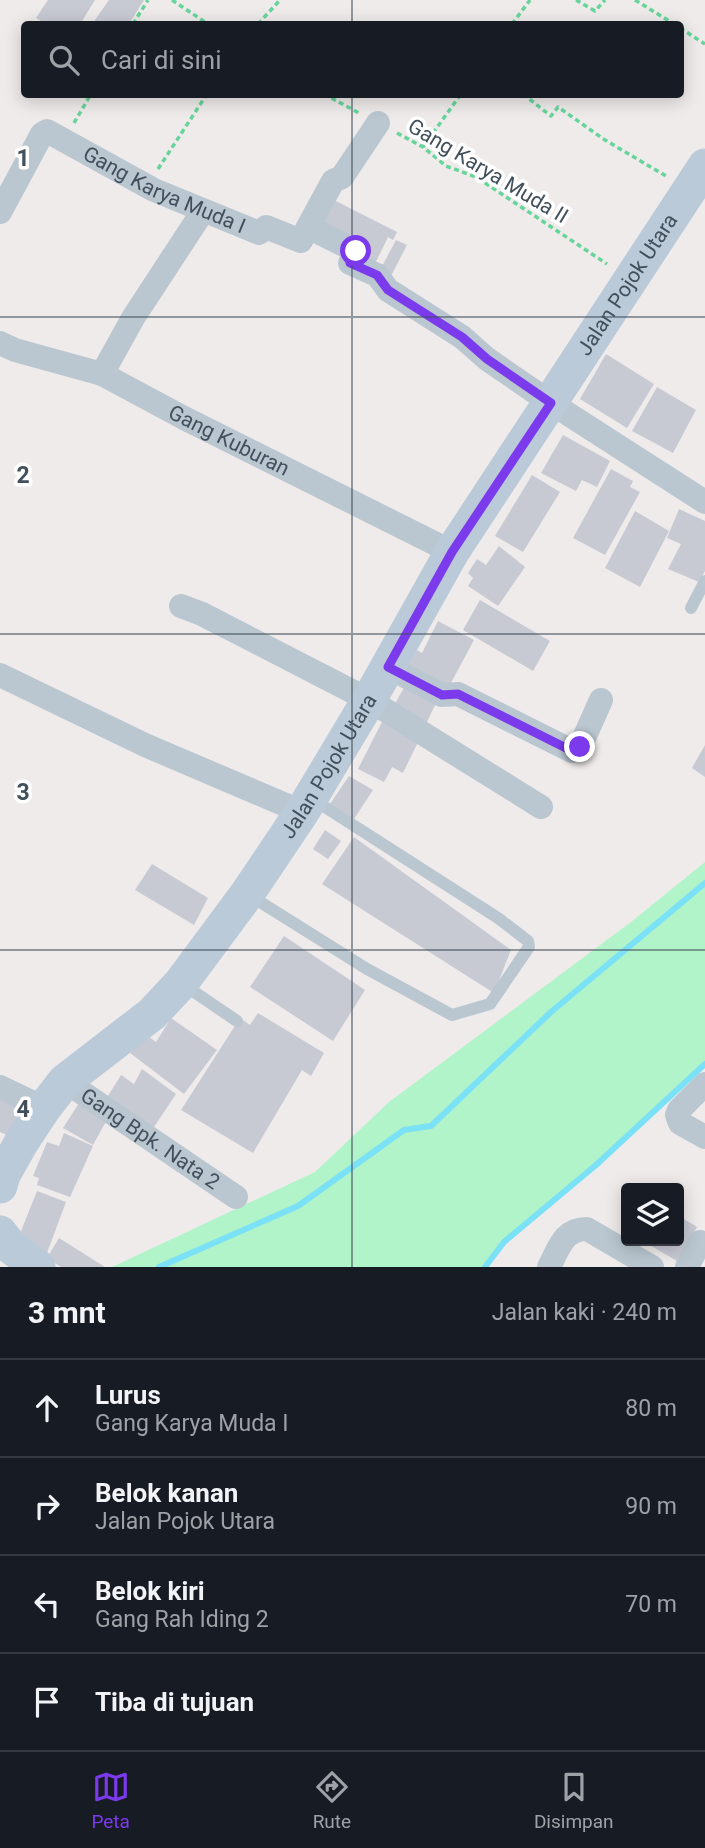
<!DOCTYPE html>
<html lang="id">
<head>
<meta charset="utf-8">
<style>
  body { margin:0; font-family:Roboto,sans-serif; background:#20242c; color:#f1f3f6 }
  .controls { position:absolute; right:21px; bottom:21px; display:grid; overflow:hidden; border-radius:7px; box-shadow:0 4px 18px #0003 }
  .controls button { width:63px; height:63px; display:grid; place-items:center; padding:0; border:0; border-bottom:2px solid #363941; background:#171b24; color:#f1f3f6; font:35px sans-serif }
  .stop { position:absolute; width:21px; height:21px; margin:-16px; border:5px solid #7c3aed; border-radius:50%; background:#fff }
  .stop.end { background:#7c3aed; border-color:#fff; box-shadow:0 2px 7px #0008 }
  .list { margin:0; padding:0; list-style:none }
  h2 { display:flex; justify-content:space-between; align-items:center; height:91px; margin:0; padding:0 28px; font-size:30px }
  h2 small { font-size:23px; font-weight:400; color:#9ea1a6 }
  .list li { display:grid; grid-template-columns:46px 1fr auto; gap:21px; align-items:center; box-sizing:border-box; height:98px; padding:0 28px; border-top:2px solid #363941 }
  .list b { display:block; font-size:26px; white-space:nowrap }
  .list p { margin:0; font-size:23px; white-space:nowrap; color:#9ea1a6 }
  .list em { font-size:23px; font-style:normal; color:#9ea1a6 }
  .icon { flex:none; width:38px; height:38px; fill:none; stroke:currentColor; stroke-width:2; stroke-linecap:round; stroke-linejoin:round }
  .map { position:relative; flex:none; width:705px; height:1267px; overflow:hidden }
  .search { position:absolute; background:#171b24; box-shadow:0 4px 18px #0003; left:21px; right:21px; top:21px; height:77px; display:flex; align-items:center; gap:18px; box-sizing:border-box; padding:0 24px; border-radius:7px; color:#9ea1a6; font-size:26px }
  .sheet { height:483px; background:#171b24 }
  nav { display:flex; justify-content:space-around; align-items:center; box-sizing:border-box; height:98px; border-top:2px solid #363941; background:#171b24; font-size:19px; color:#9ea1a6 }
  nav a { display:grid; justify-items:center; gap:4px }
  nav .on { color:#7c3aed }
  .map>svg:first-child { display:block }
</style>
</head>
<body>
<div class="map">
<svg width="705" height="1267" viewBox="0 0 705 1267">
  <rect width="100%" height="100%" fill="#efebeb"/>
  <path fill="#b2f4c9" d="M705 862V1064L596 1165 505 1242 485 1267H112L315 1172 389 1102 631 922Z"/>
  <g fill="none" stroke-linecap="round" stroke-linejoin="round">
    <path stroke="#7ae1f6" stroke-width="6" d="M159 1267 298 1206 404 1130 431 1126 551 1012 705 883
      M485 1267 504 1242 596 1165 705 1064"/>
  </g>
  <path fill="#c7cad3" d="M48 0H95L82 21 86 24H46L36 18Z
    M109 0H144L129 24H92Z
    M326 196 397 232 393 240 388 237 372 270 311 226Z
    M396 240 407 245 390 278 379 272Z
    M606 354 654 384 627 428 580 399Z
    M657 387 696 410 673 453 632 431Z
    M563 435 610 461 597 487 582 480 576 491 541 473Z
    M611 469 633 481 630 487 640 492 605 555 573 538Z
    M532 475 560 492 523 552 495 536Z
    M679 509 705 521V571L699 582 668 569 681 544 667 538Z
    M635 511 669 531 640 587 605 568Z
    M499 546 525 567 498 606 468 586 473 578 468 573 477 559 486 565Z
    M480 600 550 641 533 671 463 630Z
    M438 621 474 640 445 694 404 672 417 650 422 653Z
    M407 682 439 697 423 730 390 713Z
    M382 722 419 740 403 773 392 767 384 782 358 769Z
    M705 745V777L692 768Z
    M349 776 373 790 354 819 330 804Z
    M325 830 341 841 328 859 313 849Z
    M354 837 511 950 494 993 322 884Z
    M152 864 208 898 194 925 135 890Z
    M284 936 365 990 333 1041 250 987Z
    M258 1013 324 1053 311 1076 302 1070 253 1153 181 1110 240 1018 250 1025Z
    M171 1018 217 1050 184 1094 130 1053 144 1033 156 1042Z
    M142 1069 176 1094 154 1127 106 1099 121 1075 134 1084Z
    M0 1095 25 1107 11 1137 0 1132Z
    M81 1100 109 1116 93 1145 63 1128Z
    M64 1133 93 1146 70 1197 37 1185 39 1178 33 1176 47 1142 59 1146Z
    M37 1191 66 1202 47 1253 17 1241Z
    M679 1216 697 1227 677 1261 648 1244 650 1241H679Z
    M59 1238 105 1267H61L47 1258Z"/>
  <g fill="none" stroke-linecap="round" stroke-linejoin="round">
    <path stroke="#67d59a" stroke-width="3.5" stroke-dasharray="5 3.5" stroke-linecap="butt" d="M172 0 208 24
      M576 0 595 11 605 0
      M635 0 674 24
      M133 24 148 0
      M258 24 280 0
      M512 24 530 0
      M680 28 705 44
      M324 94 359 113
      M523 94 551 116 558 107 605 140 666 176
      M74 123 91 94
      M397 133 423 147 446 166 476 177 607 264
      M423 147 461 94
      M158 169 207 94"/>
    <path stroke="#bac7d0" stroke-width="12" d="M691 608 705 581
      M249 895 367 969 452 1015 490 1004 529 947 528 941 498 918 314 800
      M184 985 237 1021"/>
    <g stroke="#bac7d0" stroke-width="24">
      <path id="s1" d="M0 212 42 134 47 131 154 190 259 233 266 227 301 241 308 227 356 251 350 263 377 275 388 290 462 337 487 359 551 403 705 502"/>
      <path d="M308 227 333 181 342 177 378 123"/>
      <path id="s2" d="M0 343 15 350 102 374 184 418 452 552"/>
      <path d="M102 374 133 318 203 211"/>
      <path d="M181 606 202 614 369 700 541 807"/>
      <path d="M388 667 442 695 458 694 572 751 580 747 601 700"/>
      <path d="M0 675 145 745 302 812"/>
      <path id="s3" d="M65 1081 236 1197"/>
      <path d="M705 1084 679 1110 677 1115 680 1123 705 1137"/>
      <path d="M0 1087 44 1108"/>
      <path d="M549 1267C559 1248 563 1229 587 1229L652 1267"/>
      <path d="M687 1267 700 1242"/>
    </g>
    <g stroke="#bbcad8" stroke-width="35">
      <path id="s4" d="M0 1186 3 1175 21 1143 44 1108 65 1081 152 1014 181 983 247 894 302 812 369 700 452 552 705 166"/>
      <path d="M0 1233 11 1247 38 1267"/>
    </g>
  </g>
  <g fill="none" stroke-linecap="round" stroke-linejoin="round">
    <path stroke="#7c3aed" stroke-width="9" d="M356 251 350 263 377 275 388 290 462 337 487 359 551 403 452 552 388 667 442 695 458 694 572 751 580 747"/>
  </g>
  <path fill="none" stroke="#42505b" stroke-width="2" stroke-opacity="0.55" d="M352 0V24M352 94V1267M0 317H705M0 634H705M0 950H705"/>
  <g text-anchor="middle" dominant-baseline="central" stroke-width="7" stroke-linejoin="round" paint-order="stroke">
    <g font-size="21" fill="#42505b" stroke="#fff">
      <text transform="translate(488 171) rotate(31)">Gang Karya Muda II</text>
      <text stroke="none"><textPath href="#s1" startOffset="226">Gang Karya Muda I</textPath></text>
      <text stroke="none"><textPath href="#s4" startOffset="1106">Jalan Pojok Utara</textPath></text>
      <text stroke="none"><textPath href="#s2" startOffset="250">Gang Kuburan</textPath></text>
      <text stroke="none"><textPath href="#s4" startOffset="539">Jalan Pojok Utara</textPath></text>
      <text stroke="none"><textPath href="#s3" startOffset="103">Gang Bpk. Nata 2</textPath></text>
    </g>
  </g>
  <g font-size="23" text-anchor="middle" font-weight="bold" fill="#42505b" stroke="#fff" stroke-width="7" stroke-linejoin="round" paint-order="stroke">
    <text x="23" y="166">1</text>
    <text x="23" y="483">2</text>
    <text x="23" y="800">3</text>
    <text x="23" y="1117">4</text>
  </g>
</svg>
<div class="controls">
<button><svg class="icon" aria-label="layers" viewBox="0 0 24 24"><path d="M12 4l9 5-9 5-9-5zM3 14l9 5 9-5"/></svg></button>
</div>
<div class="stop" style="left:356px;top:251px"></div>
<div class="stop end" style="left:580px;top:747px"></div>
<div class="search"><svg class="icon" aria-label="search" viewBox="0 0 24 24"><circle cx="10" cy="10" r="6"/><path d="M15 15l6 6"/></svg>Cari di sini</div>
</div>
<section class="sheet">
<h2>3 mnt<small>Jalan kaki · 240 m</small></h2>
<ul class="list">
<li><svg class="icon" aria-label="ahead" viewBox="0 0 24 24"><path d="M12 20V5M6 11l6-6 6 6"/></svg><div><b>Lurus</b><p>Gang Karya Muda I</p></div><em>80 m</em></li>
<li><svg class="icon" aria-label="right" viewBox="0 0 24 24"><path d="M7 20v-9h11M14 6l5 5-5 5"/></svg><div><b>Belok kanan</b><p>Jalan Pojok Utara</p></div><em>90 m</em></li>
<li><svg class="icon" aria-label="left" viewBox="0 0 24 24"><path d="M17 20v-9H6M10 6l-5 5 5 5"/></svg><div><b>Belok kiri</b><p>Gang Rah Iding 2</p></div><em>70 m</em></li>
<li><svg class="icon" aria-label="arrive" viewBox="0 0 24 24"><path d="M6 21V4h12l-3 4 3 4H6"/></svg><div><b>Tiba di tujuan</b></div></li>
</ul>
</section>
<nav>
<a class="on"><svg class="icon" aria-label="map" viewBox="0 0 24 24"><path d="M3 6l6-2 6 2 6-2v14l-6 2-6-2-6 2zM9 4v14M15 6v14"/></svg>Peta</a>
<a><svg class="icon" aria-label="directions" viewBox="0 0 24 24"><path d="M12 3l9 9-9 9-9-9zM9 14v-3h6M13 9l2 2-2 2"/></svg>Rute</a>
<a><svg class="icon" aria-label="saved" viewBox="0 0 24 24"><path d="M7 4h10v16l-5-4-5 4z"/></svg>Disimpan</a>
</nav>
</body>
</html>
